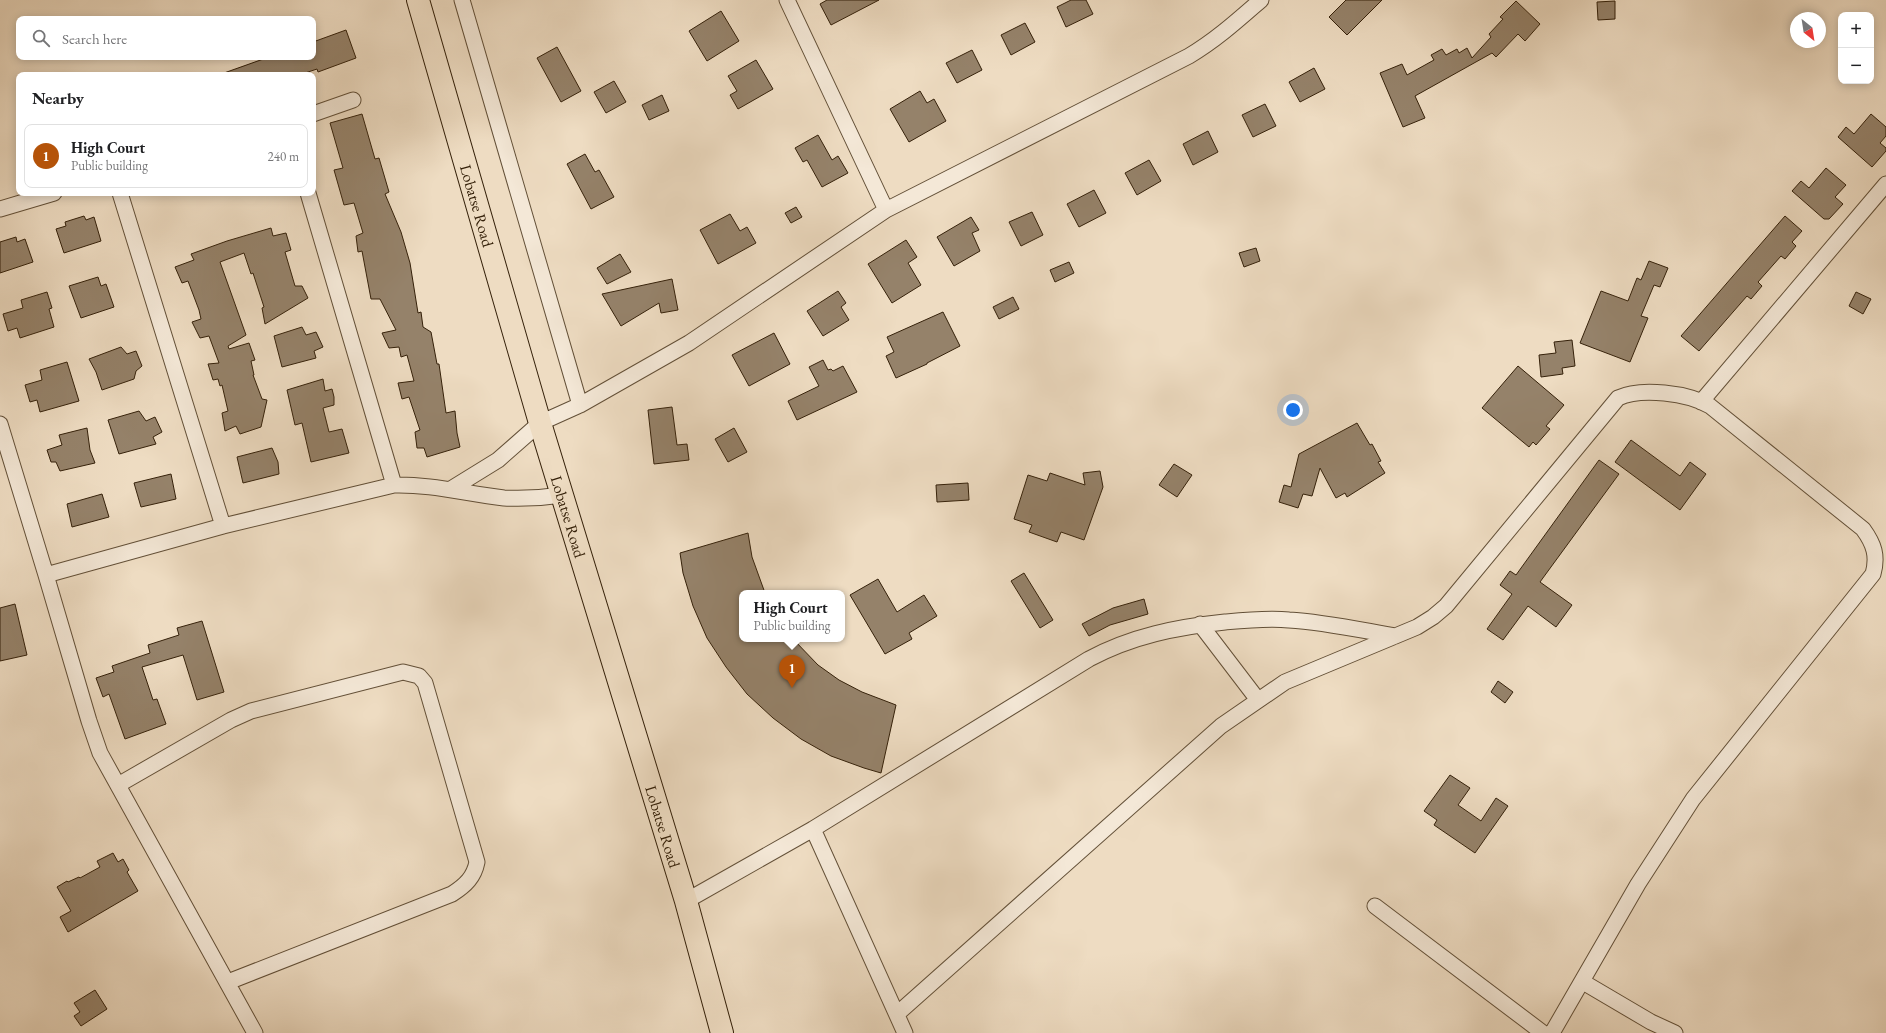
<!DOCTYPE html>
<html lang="en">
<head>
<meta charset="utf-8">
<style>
  body { margin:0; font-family:"EB Garamond",serif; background:#f6f6f6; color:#202124 }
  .controls { position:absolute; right:12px; top:12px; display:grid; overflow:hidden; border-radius:8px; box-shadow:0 2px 10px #0003 }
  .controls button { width:36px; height:36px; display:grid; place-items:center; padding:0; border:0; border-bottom:1px solid #e0e0e0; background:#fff; color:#202124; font:20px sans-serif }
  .compass { position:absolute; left:1790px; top:12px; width:36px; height:36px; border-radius:50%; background:#fff; box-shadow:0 2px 10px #0003; rotate:150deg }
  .you { position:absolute; left:1293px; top:410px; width:14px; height:14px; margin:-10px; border:3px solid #fff; border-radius:50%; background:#1a73e8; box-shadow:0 0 0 6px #1a73e833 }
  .badge { display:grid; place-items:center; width:26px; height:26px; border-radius:50%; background:#b45309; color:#fff; font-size:13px; font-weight:700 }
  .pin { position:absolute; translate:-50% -33px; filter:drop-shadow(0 1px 2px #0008) }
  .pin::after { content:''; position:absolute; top:21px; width:14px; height:12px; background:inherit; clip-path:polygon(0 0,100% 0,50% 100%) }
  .popup { position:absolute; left:739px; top:590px; width:106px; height:52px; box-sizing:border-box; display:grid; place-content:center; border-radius:8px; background:#fff; filter:drop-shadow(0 1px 3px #0005); font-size:13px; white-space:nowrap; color:#757577 }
  .popup b { font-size:15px; color:#202124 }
  .popup::after { content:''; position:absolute; left:50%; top:100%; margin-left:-8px; border:8px solid transparent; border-top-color:#fff }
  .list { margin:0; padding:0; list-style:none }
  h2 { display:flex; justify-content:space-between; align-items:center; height:52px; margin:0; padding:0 16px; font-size:17px }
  h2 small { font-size:13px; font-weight:400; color:#757577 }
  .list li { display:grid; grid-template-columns:26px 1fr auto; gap:12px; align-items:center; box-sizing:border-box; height:64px; margin:0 8px 8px; padding:0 8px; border:1px solid #e0e0e0; border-radius:8px }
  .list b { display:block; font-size:15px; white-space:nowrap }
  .list p { margin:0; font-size:13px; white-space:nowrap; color:#757577 }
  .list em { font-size:13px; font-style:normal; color:#757577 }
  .icon { flex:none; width:22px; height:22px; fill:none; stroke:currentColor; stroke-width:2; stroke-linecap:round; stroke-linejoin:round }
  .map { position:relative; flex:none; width:1886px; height:1033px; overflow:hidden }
  .search { position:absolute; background:#fff; box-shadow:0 2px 10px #0003; left:16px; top:16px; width:300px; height:44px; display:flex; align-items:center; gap:10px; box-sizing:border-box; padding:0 14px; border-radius:8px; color:#757577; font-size:15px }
  .panel { position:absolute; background:#fff; box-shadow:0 2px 10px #0003; left:16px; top:72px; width:300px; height:124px; border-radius:8px }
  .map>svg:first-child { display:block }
</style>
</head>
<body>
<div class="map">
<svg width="1886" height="1033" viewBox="0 0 1886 1033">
  <rect width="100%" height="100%" fill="#eedcc2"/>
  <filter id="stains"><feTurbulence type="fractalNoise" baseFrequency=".005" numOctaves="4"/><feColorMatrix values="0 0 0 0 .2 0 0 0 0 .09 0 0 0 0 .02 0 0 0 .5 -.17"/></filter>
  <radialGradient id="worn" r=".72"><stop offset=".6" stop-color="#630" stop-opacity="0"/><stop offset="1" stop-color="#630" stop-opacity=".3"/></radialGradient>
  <path fill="#95826a" stroke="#35210a" d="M827 0H879L831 25 820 4Z
    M1071 0H1086L1093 14 1066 27 1057 7Z
    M1346 0H1382L1347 35 1329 17Z
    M1516 1 1540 24 1525 41 1518 34 1496 57 1492 53 1415 96 1425 118 1403 127 1380 73 1402 64 1407 75 1434 60 1431 55 1442 49 1446 55 1457 49 1459 53 1467 48 1472 58 1491 37 1489 34 1503 19 1500 17Z
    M1615 1V19L1598 20 1597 2Z
    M721 11 739 41 707 61 689 31Z
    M1025 23 1035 42 1011 55 1001 35Z
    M346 30 356 58 318 72 317 69 299 75H224V73L269 57H313V42Z
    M557 47 581 91 561 102 537 58Z
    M972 50 982 70 957 83 946 63Z
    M756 60 773 89 738 109 730 95 737 91 728 76Z
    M1314 68 1325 89 1300 102 1289 82Z
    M614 81 626 102 606 113 594 92Z
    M920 91 927 103 934 99 946 121 909 142 890 109Z
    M662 95 669 111 649 120 642 105Z
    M1265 104 1276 126 1253 137 1242 115Z
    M362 114 375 159 379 158 389 192 385 194 401 232 410 263 418 313 421 312 423 327 431 332 437 364H439L446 413 455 411 457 433 460 447 427 457 424 448H417L415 432 420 430 409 397 402 399 398 383 414 381 407 355 401 357 399 347 389 348 382 333 396 330 380 299H371L362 251 358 252 356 236 363 233 354 203 344 205 334 170 343 168 330 123Z
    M1871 114 1886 127V136L1880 143 1886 148V151L1872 167 1838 137 1846 127 1854 134Z
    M1208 131 1218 152 1193 165 1183 144Z
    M818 135 832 160 838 156 848 173 822 187 807 160 803 162 795 148Z
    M585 154 595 172 599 170 614 197 591 209 567 164Z
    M1149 160 1161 181 1137 195 1125 173Z
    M1826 168 1846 185 1835 197 1843 204 1829 219H1824L1792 191 1801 181 1809 188Z
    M1094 190 1106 213 1079 227 1067 204Z
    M796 207 802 217 791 223 785 213Z
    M1032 212 1043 235 1021 246 1009 222Z
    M730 214 740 231 747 227 756 243 718 264 700 230Z
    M84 216 86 220 94 217 101 241 64 253 56 229 66 226 65 222Z
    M1785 216 1802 231 1792 242 1796 246 1785 259 1781 256 1758 282 1762 286 1751 299 1747 296 1699 351 1681 336Z
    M971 217 979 230 972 233 980 251 954 266 937 237Z
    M271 228 273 236 286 233 291 250 285 252 295 286H302L308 298 265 324 262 308 264 307 253 273 251 274 244 253 220 262 246 335 228 346 229 349 249 343 255 360 251 361 254 375H253L262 399 267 400 261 427 240 434 236 426 225 431 222 413 228 411 222 385 220 386 218 379 213 380 208 364 219 363 209 336 200 338 192 322 201 319 199 310 188 281 182 283 175 267 194 260 191 254 227 241Z
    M16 237 17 242 25 239 33 262 0 273V242Z
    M906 240 917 257 908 263 921 285 892 303 868 264Z
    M1256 248 1260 261 1244 267 1239 253Z
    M620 254 631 272 607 284 597 268Z
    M1649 261 1668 268 1660 287 1654 285 1641 316 1648 318 1630 362 1580 343 1601 291 1628 301 1637 278 1641 280Z
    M1069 262 1074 273 1055 282 1050 270Z
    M98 277 101 286 106 284 114 307 81 318 69 286Z
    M672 279 678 310 661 313 659 303 621 326 602 294Z
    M838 291 846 303 841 307 849 320 823 336 807 311Z
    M47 292 52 308 49 309 54 327 20 338 17 328 8 331 3 314 23 308 21 300Z
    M1856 292 1871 299 1863 314 1849 306Z
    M1013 297 1019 309 999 319 993 307Z
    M943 312 960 346 927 363V364L896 378 886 356 894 352 887 337Z
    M302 327 306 335 316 332 323 347 314 351 316 358 282 367 274 336Z
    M774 333 790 364 749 386 732 355Z
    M1572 340 1575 366 1562 368 1563 374 1541 377 1539 355 1556 353 1554 342Z
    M121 347 127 354 136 351 142 366 136 371 134 379 102 390 96 372 89 359Z
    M823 360 828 370 831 369 833 371 843 366 857 392 797 420 788 401 819 386 809 367Z
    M67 362 79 401 40 412 37 400 30 402 25 385 42 380 40 370Z
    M1518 366 1564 405 1546 426 1550 429 1536 445 1533 442 1529 447 1482 408Z
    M323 379 325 391 332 389 334 397V405L323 408 329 432 342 429 349 453 311 462 302 423 295 425 287 390Z
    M672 407 677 445 687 444 689 460 654 464 648 410Z
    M139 411 146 421 155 417 162 432 153 437 156 444 119 454 108 420Z
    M1357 423 1370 445 1372 444 1381 461 1378 462 1385 473 1347 497 1345 493 1336 498 1320 468 1312 496 1303 494 1298 508 1279 502 1284 485 1291 487 1299 454Z
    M87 428 90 450 95 463 60 471 56 462H51L47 450 62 445 59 435Z
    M734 428 747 452 728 462 715 439Z
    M1631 440 1680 476 1690 462 1706 474 1680 510 1615 462Z
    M272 448 278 462 279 474 243 483 237 457Z
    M1599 460 1619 474 1540 582 1572 605 1556 627 1528 606 1503 640 1487 629 1512 594 1500 585 1510 571 1516 575Z
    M1174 464 1192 475 1177 497 1159 485Z
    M1100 471 1103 487 1084 540 1061 532 1057 542 1029 532 1032 525 1014 519 1028 475 1047 481 1050 473 1085 485 1083 473Z
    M171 474 176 499 141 507 134 483Z
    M968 483 969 500 937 502 936 485Z
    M102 494 109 517 72 527 67 504Z
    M748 533 752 557 765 593H742V639H793L818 665 839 680 862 692 896 705 881 773 864 768 831 756 801 739 773 718 747 694 726 667 707 638 693 606 683 573 680 553Z
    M1024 573 1053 620 1040 628 1011 581Z
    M878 579 897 612 924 595 937 616 909 633 912 639 885 654 850 595Z
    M1144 599 1148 614 1110 625 1089 636 1082 624 1113 608Z
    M15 604 27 655 0 661V608Z
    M202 621 224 692 197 700 183 655 142 667 153 700 157 699 166 724 125 739 109 694 103 697 96 678 114 672 112 666 150 653 148 645 179 635 177 628Z
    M1498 681 1513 692 1505 703 1491 692Z
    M1450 775 1470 788 1458 805 1481 821 1496 798 1508 806 1475 853 1434 825 1437 820 1424 811Z
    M113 853 118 862 123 859 129 870 127 872 138 891 68 932 60 917 71 911 57 887 67 881 68 882 79 877 80 878 100 867 97 861Z
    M95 990 107 1009 81 1026 74 1016 80 1012 74 1003Z"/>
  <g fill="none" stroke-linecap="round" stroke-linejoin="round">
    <g stroke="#635038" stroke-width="17">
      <path id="minor" d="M462 0 580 405
        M787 0 886 210
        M313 114 353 100
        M120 193 223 526
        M308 193 394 485
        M0 209 54 193
        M1701 402 1886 184
        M0 424 46 575 89 721 100 753 255 1033
        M451 489 498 460 540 423 580 405 689 343 886 210 1189 56C1216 40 1238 20 1261 0
        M46 575 223 526 394 485C431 484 467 494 504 498 524 499 542 498 562 495
        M1200 624 1258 700
        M118 785 231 720 251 711 403 672 419 676 425 683 477 862C474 877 466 885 452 894L228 982
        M813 829 905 1033
        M686 901 813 829 1089 659C1132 636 1177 627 1225 622 1247 620 1268 618 1289 620 1324 622 1360 630 1395 636
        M1375 906 1543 1033
        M1583 982 1651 1022 1675 1033
        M897 1014 1221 726 1285 682 1417 627 1433 617 1446 606 1618 398C1641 387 1688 393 1710 406L1863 529C1874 544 1878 556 1873 574L1693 799 1638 884 1552 1033"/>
    </g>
    <g stroke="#35210a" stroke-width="24">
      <g id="trunk">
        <path id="s1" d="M418 0 540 423 686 901 722 1033"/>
      </g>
    </g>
    <use href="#minor" stroke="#f4e8d7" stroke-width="15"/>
    <use href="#trunk" stroke="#eedcc2" stroke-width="22"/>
  </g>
  <g text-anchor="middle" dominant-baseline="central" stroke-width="3.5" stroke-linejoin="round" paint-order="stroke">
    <g font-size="16" fill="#35210a" stroke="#f4e8d7">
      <text stroke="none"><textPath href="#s1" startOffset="214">Lobatse Road</textPath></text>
      <text stroke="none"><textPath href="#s1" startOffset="538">Lobatse Road</textPath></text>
      <text stroke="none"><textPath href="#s1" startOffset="862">Lobatse Road</textPath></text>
    </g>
  </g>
  <rect width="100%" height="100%" filter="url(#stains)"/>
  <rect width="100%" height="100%" fill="url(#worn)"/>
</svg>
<div class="controls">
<button>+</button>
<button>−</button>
</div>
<svg class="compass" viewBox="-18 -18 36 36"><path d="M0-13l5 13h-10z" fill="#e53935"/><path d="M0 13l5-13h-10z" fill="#757577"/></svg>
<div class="you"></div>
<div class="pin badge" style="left:792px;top:688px">1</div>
<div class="popup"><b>High Court</b>Public building</div>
<div class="search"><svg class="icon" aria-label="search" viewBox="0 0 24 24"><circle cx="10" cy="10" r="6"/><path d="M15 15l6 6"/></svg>Search here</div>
<section class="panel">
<h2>Nearby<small></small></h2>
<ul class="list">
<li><span class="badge">1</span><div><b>High Court</b><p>Public building</p></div><em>240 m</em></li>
</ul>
</section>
</div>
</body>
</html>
